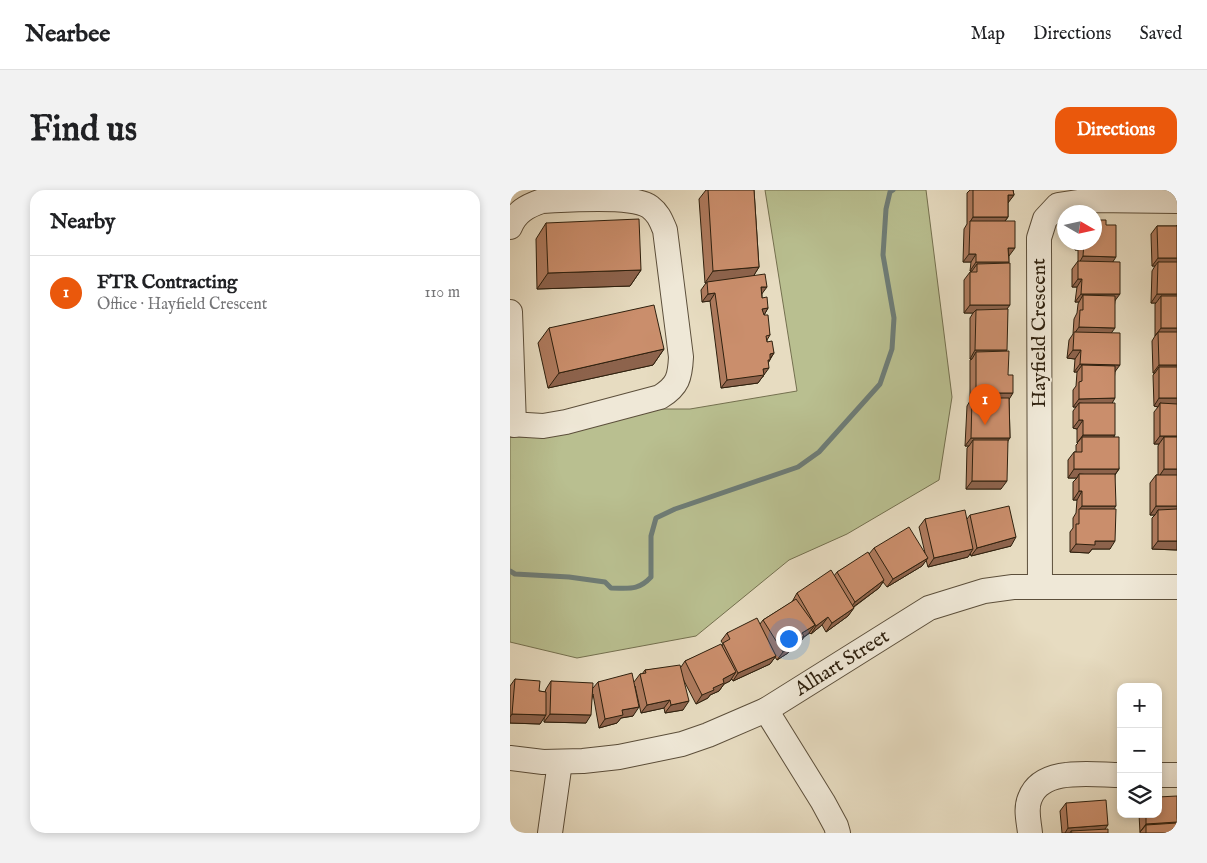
<!DOCTYPE html>
<html lang="en">
<head>
<meta charset="utf-8">
<style>
  body { margin:0; font-family:"IM FELL English",serif; background:#f2f2f2; color:#202124 }
  .controls { position:absolute; right:15px; bottom:15px; display:grid; overflow:hidden; border-radius:10px; box-shadow:0 2px 8px #0003 }
  .controls button { width:45px; height:45px; display:grid; place-items:center; padding:0; border:0; border-bottom:1px solid #e0e0e0; background:#fff; color:#202124; font:25px sans-serif }
  .compass { position:absolute; left:547px; top:15px; width:45px; height:45px; border-radius:50%; background:#fff; box-shadow:0 2px 8px #0003; rotate:99deg }
  .you { position:absolute; left:278px; top:448px; width:18px; height:18px; margin:-12px; border:4px solid #fff; border-radius:50%; background:#1a73e8; box-shadow:0 0 0 8px #1a73e833 }
  .badge { display:grid; place-items:center; width:32px; height:32px; border-radius:50%; background:#ea580c; color:#fff; font-size:16px; font-weight:700 }
  .pin { position:absolute; translate:-50% -41px; filter:drop-shadow(0 1px 2px #0008) }
  .pin::after { content:''; position:absolute; top:26px; width:18px; height:15px; background:inherit; clip-path:polygon(0 0,100% 0,50% 100%) }
  .list { margin:0; padding:0; list-style:none }
  h2 { display:flex; justify-content:space-between; align-items:center; height:65px; margin:0; padding:0 20px; font-size:21px }
  h2 small { font-size:16px; font-weight:400; color:#757577 }
  .list li { display:grid; grid-template-columns:32px 1fr auto; gap:15px; align-items:center; box-sizing:border-box; height:75px; padding:0 20px; border-top:1px solid #e0e0e0 }
  .list b { display:block; font-size:19px; white-space:nowrap }
  .list p { margin:0; font-size:16px; white-space:nowrap; color:#757577 }
  .list em { font-size:16px; font-style:normal; color:#757577 }
  .icon { flex:none; width:28px; height:28px; fill:none; stroke:currentColor; stroke-width:2; stroke-linecap:round; stroke-linejoin:round }
  .map { position:relative; flex:none; width:667px; height:643px; overflow:hidden; border-radius:15px }
  header { display:flex; align-items:center; gap:30px; box-sizing:border-box; height:70px; padding:0 25px; background:#fff; border-bottom:1px solid #e0e0e0 }
  header strong { font-size:24px }
  nav { display:flex; gap:28px; margin-inline-start:auto; font-size:18px }
  .intro { display:flex; align-items:center; justify-content:space-between; box-sizing:border-box; height:120px; padding:0 30px }
  h1 { margin:0; font-size:35px }
  .button { padding:12px 22px; border-radius:15px; background:#ea580c; color:#fff; font-size:18px; font-weight:700 }
  main { display:flex; gap:30px; padding:0 30px }
  aside { flex:1; background:#fff; border-radius:15px; box-shadow:0 2px 8px #0003 }
  .map>svg:first-child { display:block }
</style>
</head>
<body>
<header>
<strong>Nearbee</strong>
<nav><a>Map</a><a>Directions</a><a>Saved</a></nav>
</header>
<div class="intro"><h1>Find us</h1><a class="button">Directions</a></div>
<main>
<aside>
<h2>Nearby<small></small></h2>
<ul class="list">
<li><span class="badge">1</span><div><b>FTR Contracting</b><p>Office · Hayfield Crescent</p></div><em>110 m</em></li>
</ul>
</aside>
<div class="map">
<svg width="667" height="643" viewBox="0 0 667 643">
  <rect width="100%" height="100%" fill="#e7dcc1"/>
  <filter id="stains"><feTurbulence type="fractalNoise" baseFrequency=".004" numOctaves="4"/><feColorMatrix values="0 0 0 0 .2 0 0 0 0 .09 0 0 0 0 .02 0 0 0 .5 -.17"/></filter>
  <radialGradient id="worn" r=".72"><stop offset=".6" stop-color="#630" stop-opacity="0"/><stop offset="1" stop-color="#630" stop-opacity=".3"/></radialGradient>
  <path fill="#b9bf90" stroke="#74704f" d="M255 0H416L442 207 429 290 337 344 279 370 186 446 67 468 0 452V247H34L147 219H180L287 201Z"/>
  <g fill="none" stroke-linecap="round" stroke-linejoin="round">
    <path stroke="#6e7c76" stroke-width="5" d="M0 381 5 384 59 387 95 392 101 398C119 398 128 401 141 387V346L146 328 165 319 288 277 309 262 370 194 382 159 384 128 373 65 376 19 380 2 383 0"/>
    <g stroke="#5c4f3b" stroke-width="26">
      <g id="minor">
        <path d="M0 37C6 22 17 16 32 11 56 10 122 4 140 17 149 24 151 31 155 40L171 167C170 187 168 196 150 207L56 232 33 236 0 234"/>
        <path d="M0 122 4 235"/>
        <path d="M530 397 529 48 535 29 548 15 582 10 667 11"/>
        <path d="M256 520 313 612 326 636 328 643"/>
        <path id="s1" d="M0 568 33 572 73 571 109 567 172 554 198 545 256 520 419 418 474 401 503 397H667"/>
        <path d="M648 585H667"/>
        <path d="M40 643 50 572"/>
        <path d="M520 643C519 632 515 619 520 608 532 576 583 585 611 585"/>
      </g>
    </g>
    <use href="#minor" stroke="#efe8d7" stroke-width="24"/>
  </g>
  <path fill="#ae7a5d" stroke="#2e200e" d="M196 0H244L249 77 244 85 252 103V108L258 118 254 125 260 145 257 150V152L264 163 258 173 253 187H252L248 193 211 198 200 111 192 112 191 100 196 93H195L189 9Z
    M460 0H503L504 5 498 12V27L495 31 499 66 496 161 499 209 500 248 498 250 491 299H456L457 258 459 256H455L457 216 460 211V170L462 169H460V128L463 123H454V90L460 82 462 81H460L461 72H453L454 39 457 34V3Z
    M36 33 131 80 120 96 27 99 26 49Z
    M596 35 603 72 605 111 601 143 605 181 602 213 604 247 609 279 605 285 600 359H582L579 363 560 362V342L563 338V328L566 323 567 310H563V292L567 288H558V270L564 262H566V255L568 253H567V239L563 238V221L566 217H563V200L566 196 567 182H564L565 169 557 168 559 150 563 144 564 129 567 123 568 114 569 112H565L567 97H562V79L568 71V60H565V52H584Z
    M667 35V360L642 359V328L645 325H640V293L646 285H648V256L649 254H644V222L648 217 644 216 643 185 645 183H643L642 151 645 146V114L646 113H641L642 81 645 76H642L641 44 647 36H666Z
    M39 138 154 159 143 175 38 198 28 153Z
    M460 325 501 356 461 366 460 363 458 367 418 377 416 370 412 376 377 397 373 392 369 398 344 417 338 426 316 442 312 435 301 444 300 443 294 447 288 455 281 459 278 463 267 470 265 467 260 474 223 491 222 489 220 491 214 494 209 501 200 505 198 508 186 514 173 489V520L155 523 154 518 131 523 125 496 123 526 111 528 107 533 89 538 83 504 76 533 34 532V527L30 534 0 533V496L5 489 29 501 35 502 36 499 41 491 83 498 88 492H124L130 484H132L135 480 171 477 175 471 212 456 213 454 211 451 217 443 250 434 253 430 282 412 287 403 324 386 327 382 359 364 364 358 415 363 409 337 415 329H457Z
    M556 613 595 639 598 643H552L550 621Z
    M629 624H648L667 643H630Z"/>
  <path fill="#8d634c" stroke="#2e200e" d="M498 5H504L498 13Z
    M463 27H498L492 35 460 32Z
    M570 52H573L568 60H565Z
    M498 58H505L499 66Z
    M459 64H466L461 72H453Z
    M573 66 606 67 600 76 568 75Z
    M648 68H667V76L648 72 645 76H642Z
    M466 72H499L493 81 467 74 462 81H460Z
    M249 77 241 90 195 93 203 81Z
    M131 80 120 96 27 99 38 83Z
    M568 89H572L567 97H562Z
    M251 97H257L251 105Z
    M205 103 200 111 192 112 198 104Z
    M571 104H610L604 112 573 105 569 112H565Z
    M647 104H667V112L651 106 646 113H641Z
    M460 115H500L494 123 466 120 463 123H454Z
    M258 118 253 127 252 119Z
    M569 137 605 138 599 146 564 144Z
    M651 138H667V147L648 142 645 146Z
    M154 159 143 175 38 198 49 183Z
    M465 160H497L491 168 466 162 462 169H460Z
    M563 160H571L565 169 557 168Z
    M264 163 259 170H260L254 178 260 164Z
    M570 174 610 175 604 183 572 175 567 182H564Z
    M649 175H667V183L649 177 645 183H643Z
    M259 178 248 193 211 198 217 190 253 179Z
    M466 203H503L498 211 462 208Z
    M605 208 600 217 569 213 566 217H563L569 209Z
    M649 208H667V217L650 213 648 217 644 216Z
    M569 230H573L567 239 563 238Z
    M573 245H605L599 254 572 247 567 253Z
    M650 246H667V254L654 247 649 254H644Z
    M461 248H500L494 256 463 250 459 256H455Z
    M564 279H609L603 287 569 284 567 288H558Z
    M654 279H667V288H648Z
    M462 291H497L491 299H456Z
    M569 301H572L567 310H563Z
    M572 316H606L600 324 569 320Z
    M646 316H667V325L648 320 645 325H640Z
    M506 347 501 356 461 366 467 358Z
    M585 351H605L600 359H582L579 363 560 362 566 354Z
    M648 351H667V360L642 359Z
    M463 359 458 367 418 377 424 368Z
    M418 368 412 376 377 397 383 389Z
    M374 390 369 398 339 420 345 412Z
    M344 418 338 426 316 442 322 433Z
    M318 427 312 435 301 444 306 436Z
    M305 435 299 443 294 447 288 455 281 459 278 463 267 470 273 462 292 443Z
    M266 466 260 474 223 491 228 483Z
    M226 482 220 491 214 494 209 501 200 505 198 508 186 514 192 505 213 489Z
    M160 510 154 518 131 523 137 515Z
    M179 511 173 520 155 523 161 515Z
    M129 517 123 526 111 528 107 533 89 538 95 529 112 520Z
    M2 524 36 525 30 534 0 533V527Z
    M40 524 81 525 76 533 34 532Z
    M667 632V640L636 635 630 642 636 634Z
    M598 635 592 643 561 641 560 643H555L558 638Z"/>
  <path fill="#ca8e6c" stroke="#2e200e" d="M198 0H244L249 77 203 81Z
    M463 0H503L504 5H498V27H463Z
    M129 29 131 80 38 83 36 33Z
    M584 30H596V35H606V67L573 66 574 52H584Z
    M460 31H505V58H498L499 72H466V64H459Z
    M647 36H667V68H648Z
    M568 71 610 72V104H571L572 89H568Z
    M648 72H667V104H647Z
    M500 73V115H460V82H467V74Z
    M255 84 257 97H251L252 108 257 107 258 118 252 119 254 125H258L260 145 256 146 257 152 262 151 264 163 260 164V170H258L259 178 253 179 254 185 217 190 205 103 198 104 197 92Z
    M573 105 605 106V138L569 137 570 120H573Z
    M651 106H667V138H651Z
    M144 115 154 159 49 183 39 138Z
    M498 119 497 160H465L466 120Z
    M564 142 610 143V175L570 174 571 160H563Z
    M648 142H667V175H649Z
    M499 161 498 185H503V203H466V162Z
    M572 175 605 176V208L569 209V192L572 191Z
    M649 177H667V208H649Z
    M462 208H499L500 248H461Z
    M569 213H605V245H573V230H569Z
    M650 213 667 214V246H650Z
    M572 247H609V279H564V262H572Z
    M654 247H667V279H654Z
    M463 250H498L497 291H462Z
    M569 284H605L606 316H572V301H569Z
    M646 285H667V316H646Z
    M499 316 506 347 467 358 460 325Z
    M569 319H606L605 351H585V355L566 354V334H569Z
    M667 319V351H648V320Z
    M455 320 463 359 424 368 415 329Z
    M399 337 418 368 383 389 364 358Z
    M358 362 374 390 345 412 327 382Z
    M321 380 344 418 322 433 318 427 306 436 287 403Z
    M286 409 305 435 292 443 294 446 283 453 284 455 273 462 253 430Z
    M247 428 266 466 228 483 213 453 220 449 217 443Z
    M211 454 226 482 213 489 214 493 203 498 204 500 192 505 175 471Z
    M170 475 179 511 161 515 160 510 137 515 130 484 136 483 135 480Z
    M122 483 129 517 112 520 113 525 95 529 88 492Z
    M5 489 30 491 29 501 36 502V525L2 524Z
    M41 491 83 493 81 525 40 524Z
    M667 606V632L636 634V624H648V607Z
    M596 610 598 635 558 638 556 613Z
    M667 633V643H636V635Z
    M598 639V643H562L561 641Z"/>
  <g text-anchor="middle" dominant-baseline="central" stroke-width="4" stroke-linejoin="round" paint-order="stroke">
    <g font-size="20" fill="#2e200e" stroke="#efe8d7">
      <text transform="translate(529 143) rotate(-90)">Hayfield Crescent</text>
      <text stroke="none"><textPath href="#s1" startOffset="354">Alhart Street</textPath></text>
    </g>
  </g>
  <rect width="100%" height="100%" filter="url(#stains)"/>
  <rect width="100%" height="100%" fill="url(#worn)"/>
</svg>
<div class="controls">
<button>+</button>
<button>−</button>
<button><svg class="icon" aria-label="layers" viewBox="0 0 24 24"><path d="M12 4l9 5-9 5-9-5zM3 14l9 5 9-5"/></svg></button>
</div>
<svg class="compass" viewBox="-18 -18 36 36"><path d="M0-13l5 13h-10z" fill="#e53935"/><path d="M0 13l5-13h-10z" fill="#757577"/></svg>
<div class="you"></div>
<div class="pin badge" style="left:475px;top:235px">1</div>
</div>
</main>
</body>
</html>
